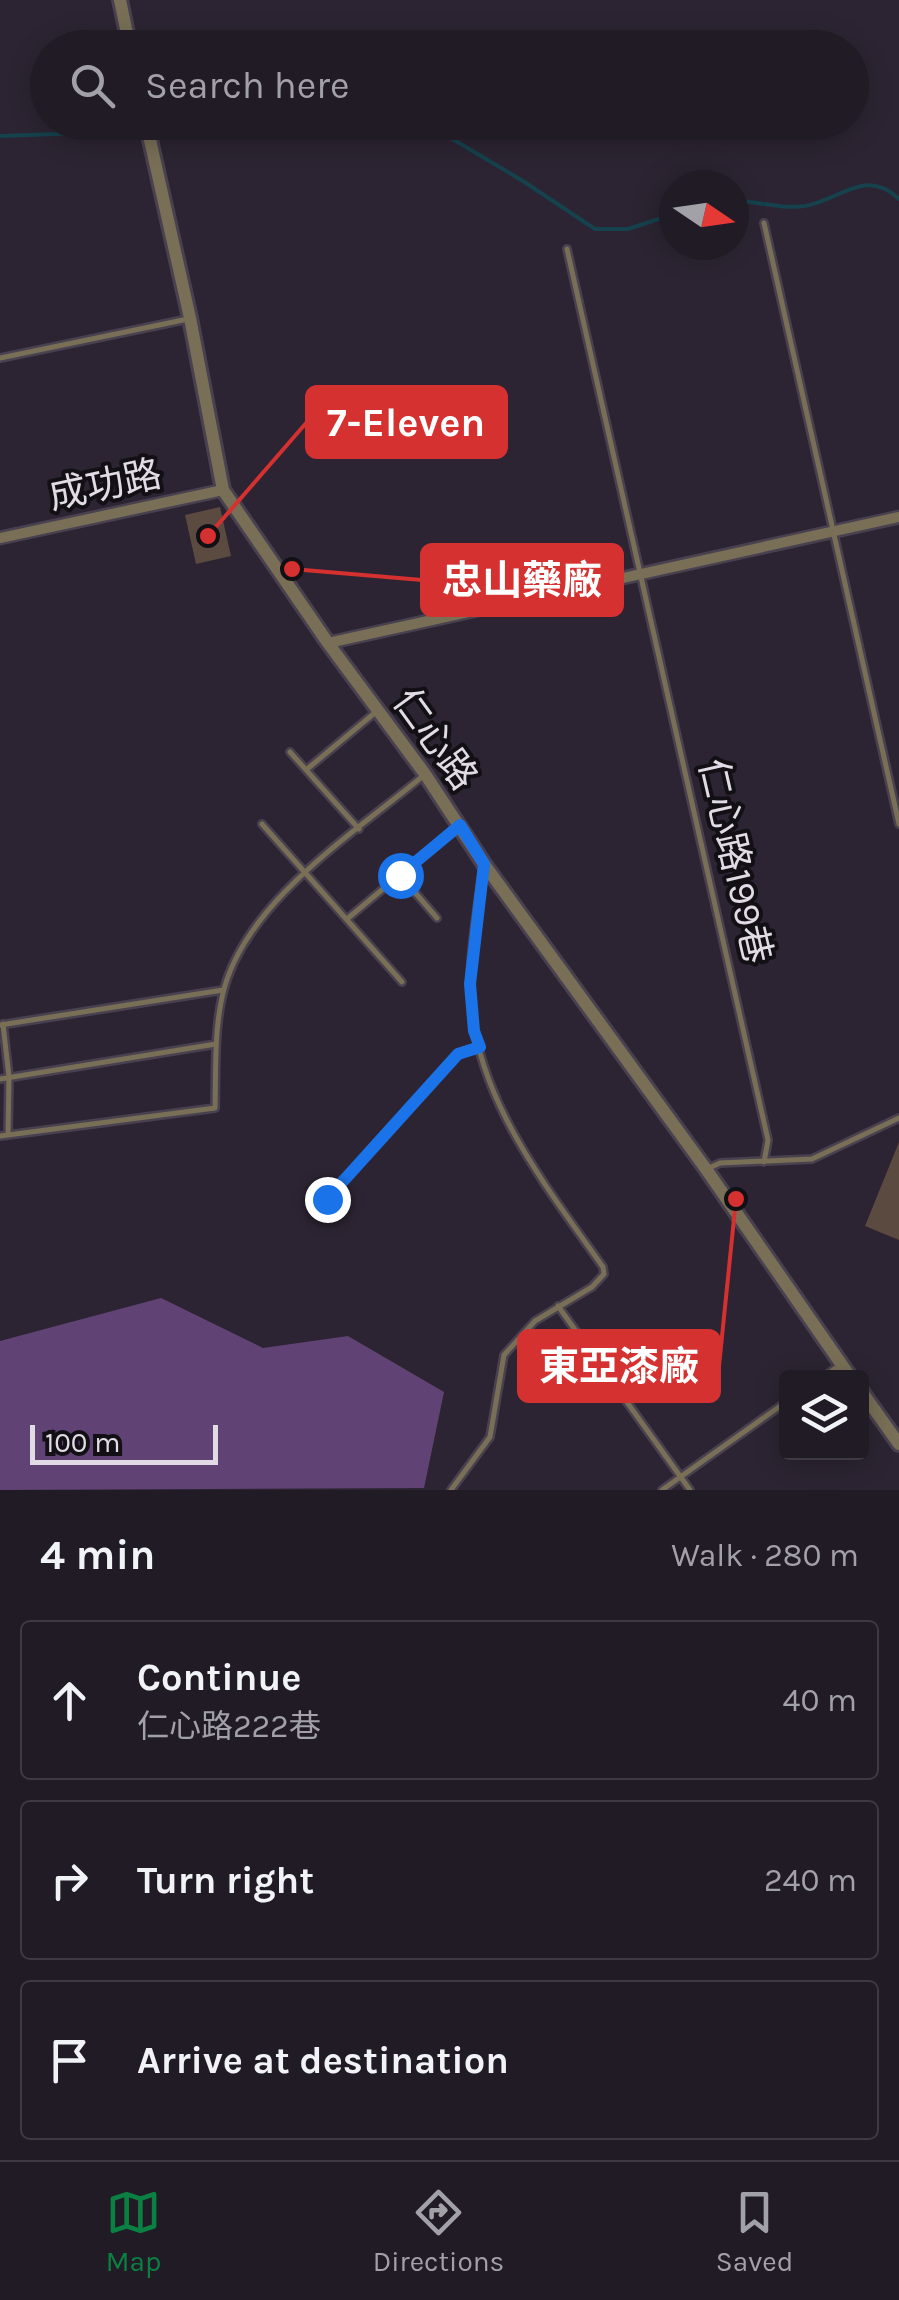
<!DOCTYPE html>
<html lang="en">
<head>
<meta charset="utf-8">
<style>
  body { margin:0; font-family:Karla,"Noto Sans TC",sans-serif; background:#29242e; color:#f1f3f6 }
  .controls { position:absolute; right:30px; bottom:30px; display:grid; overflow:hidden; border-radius:10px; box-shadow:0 5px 25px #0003 }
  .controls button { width:90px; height:90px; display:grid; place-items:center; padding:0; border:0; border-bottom:2px solid #3e3943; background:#211b26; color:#f1f3f6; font:50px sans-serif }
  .compass { position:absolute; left:659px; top:170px; width:90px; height:90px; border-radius:50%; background:#211b26; box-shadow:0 5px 25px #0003; rotate:103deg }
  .scale { position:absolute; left:30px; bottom:25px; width:188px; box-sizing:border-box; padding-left:10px; border:5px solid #e0dbe5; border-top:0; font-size:28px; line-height:35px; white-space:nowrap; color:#e0dbe5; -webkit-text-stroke:8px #120f15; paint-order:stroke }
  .stop { position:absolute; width:30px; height:30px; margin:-22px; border:8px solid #1a73e8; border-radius:50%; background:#fff }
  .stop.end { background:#1a73e8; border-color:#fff; box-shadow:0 2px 10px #0008 }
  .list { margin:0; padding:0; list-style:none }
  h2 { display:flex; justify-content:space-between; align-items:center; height:130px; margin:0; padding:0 40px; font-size:42px }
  h2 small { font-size:32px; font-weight:400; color:#a2a1a7 }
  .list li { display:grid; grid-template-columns:65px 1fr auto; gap:30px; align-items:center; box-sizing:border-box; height:160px; margin:0 20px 20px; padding:0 20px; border:2px solid #3e3943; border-radius:10px }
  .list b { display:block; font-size:38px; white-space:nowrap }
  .list p { margin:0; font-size:32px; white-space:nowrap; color:#a2a1a7 }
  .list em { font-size:32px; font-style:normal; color:#a2a1a7 }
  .icon { flex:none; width:55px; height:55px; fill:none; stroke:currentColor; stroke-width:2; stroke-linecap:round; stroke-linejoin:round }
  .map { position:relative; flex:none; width:899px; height:1490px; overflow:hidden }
  .search { position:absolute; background:#211b26; box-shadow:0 5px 25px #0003; left:30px; right:30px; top:30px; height:110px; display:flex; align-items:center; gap:25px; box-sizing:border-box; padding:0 35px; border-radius:55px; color:#a2a1a7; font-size:38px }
  .sheet { height:670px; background:#211b26 }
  nav { display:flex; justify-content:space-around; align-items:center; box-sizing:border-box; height:140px; border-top:2px solid #3e3943; background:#211b26; font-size:28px; color:#a2a1a7 }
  nav a { display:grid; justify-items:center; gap:5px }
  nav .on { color:#0b8043 }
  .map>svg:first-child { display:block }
</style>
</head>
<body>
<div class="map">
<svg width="899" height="1490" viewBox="0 0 899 1490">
  <rect width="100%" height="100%" fill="#2c2432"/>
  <path fill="#604374" d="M161 1298 263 1348 348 1336 444 1392 424 1488 0 1490V1341Z"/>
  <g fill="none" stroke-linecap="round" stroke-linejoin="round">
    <path stroke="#15424d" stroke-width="4" d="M440 122 449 137 523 181 595 229H628L674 214
      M154 131C175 130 196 125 217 124 276 122 301 155 364 122
      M0 136 144 131
      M734 200C757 202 782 209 805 206 841 200 865 167 899 199"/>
  </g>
  <path fill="#5b4a40" d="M220 507 231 556 196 564 185 515Z
    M899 1142V1240L865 1226Z"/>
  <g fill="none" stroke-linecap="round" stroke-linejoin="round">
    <g stroke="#49414f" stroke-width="10">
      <path id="service" d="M764 223 899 824
        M567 249 768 1140 764 1162
        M0 358 188 319
        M290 752 359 829
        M306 770 377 711
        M262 824 402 982
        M400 875 437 918
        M347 919 456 828
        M3 1024 9 1077 8 1135
        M0 1025 223 990
        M0 1079 216 1044
        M0 1136 215 1108C216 1070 214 1030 223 993 245 902 354 833 423 776
        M709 1168 720 1163 812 1159 899 1118
        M327 1199 458 1054 480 1047
        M558 1306 690 1490
        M822 1378 840 1365
        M451 1490 490 1437 504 1355 535 1321 592 1287 604 1274 603 1267C543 1182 469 1090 470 981 471 942 478 904 483 867
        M662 1490 786 1402"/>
    </g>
    <g stroke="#49414f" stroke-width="15">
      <path id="minor" d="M0 538 223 490
        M328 643 899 517"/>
    </g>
    <g stroke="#49414f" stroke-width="18">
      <path id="tertiary" d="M120 0 130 48
        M146 122 190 318 223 490 328 643 425 774 484 864 706 1169 851 1378
        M862 1392 899 1444"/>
    </g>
    <use href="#service" stroke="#786f56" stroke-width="5"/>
    <use href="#minor" stroke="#786f56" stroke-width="10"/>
    <use href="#tertiary" stroke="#786f56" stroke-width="12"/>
  </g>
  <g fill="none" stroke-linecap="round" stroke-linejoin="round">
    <path stroke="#1a73e8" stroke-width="12" d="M327 1199 458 1054 480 1047 474 1031 470 984 484 864 460 825 400 875"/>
  </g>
  <g text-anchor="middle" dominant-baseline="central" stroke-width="8" stroke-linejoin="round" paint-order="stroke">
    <g font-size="38" fill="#e0dbe5" stroke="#120f15">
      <text transform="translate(105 485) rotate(-12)">成功路</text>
      <text transform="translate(435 739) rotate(54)">仁心路</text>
      <text transform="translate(735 861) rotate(77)">仁心路199巷</text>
    </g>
  </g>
  <path fill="none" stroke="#d63131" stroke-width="4" d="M208 536L307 422M292 569L422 580M736 1199L719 1366"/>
  <g fill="#d63131" stroke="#120f15" stroke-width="4">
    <circle cx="208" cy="536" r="10"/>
    <circle cx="292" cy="569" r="10"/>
    <circle cx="736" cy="1199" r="10"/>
  </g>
  <g fill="#d63131" stroke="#d63131" stroke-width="4">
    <rect x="307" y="387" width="199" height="70" rx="10"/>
    <rect x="422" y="545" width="200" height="70" rx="10"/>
    <rect x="519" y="1331" width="200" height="70" rx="10"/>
  </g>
  <g font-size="40" text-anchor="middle" font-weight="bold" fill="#fff">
    <text x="406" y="436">7-Eleven</text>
    <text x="522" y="594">忠山藥廠</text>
    <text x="619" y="1380">東亞漆廠</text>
  </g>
</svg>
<div class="controls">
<button><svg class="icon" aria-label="layers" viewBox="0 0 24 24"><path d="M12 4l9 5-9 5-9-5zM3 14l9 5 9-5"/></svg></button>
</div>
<svg class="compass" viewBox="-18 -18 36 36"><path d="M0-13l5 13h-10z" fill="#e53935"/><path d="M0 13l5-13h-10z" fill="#a2a1a7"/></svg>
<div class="scale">100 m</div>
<div class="stop" style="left:400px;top:875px"></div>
<div class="stop end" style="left:327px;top:1199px"></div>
<div class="search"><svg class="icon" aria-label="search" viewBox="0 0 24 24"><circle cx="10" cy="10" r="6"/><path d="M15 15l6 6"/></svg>Search here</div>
</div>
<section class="sheet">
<h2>4 min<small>Walk · 280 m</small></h2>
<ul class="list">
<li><svg class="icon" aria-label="ahead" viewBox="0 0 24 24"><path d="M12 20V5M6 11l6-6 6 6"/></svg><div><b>Continue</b><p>仁心路222巷</p></div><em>40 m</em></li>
<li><svg class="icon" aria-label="right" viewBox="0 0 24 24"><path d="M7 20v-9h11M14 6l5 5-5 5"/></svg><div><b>Turn right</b></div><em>240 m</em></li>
<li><svg class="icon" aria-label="arrive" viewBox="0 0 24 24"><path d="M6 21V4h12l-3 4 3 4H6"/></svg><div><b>Arrive at destination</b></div></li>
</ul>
</section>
<nav>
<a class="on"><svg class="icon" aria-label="map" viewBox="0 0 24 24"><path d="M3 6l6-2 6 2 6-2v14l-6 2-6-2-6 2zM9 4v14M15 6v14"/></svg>Map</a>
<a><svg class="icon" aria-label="directions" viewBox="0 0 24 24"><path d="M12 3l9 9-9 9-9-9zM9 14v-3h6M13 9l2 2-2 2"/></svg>Directions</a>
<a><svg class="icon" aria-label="saved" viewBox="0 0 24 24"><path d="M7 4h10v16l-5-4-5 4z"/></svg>Saved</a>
</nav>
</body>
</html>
